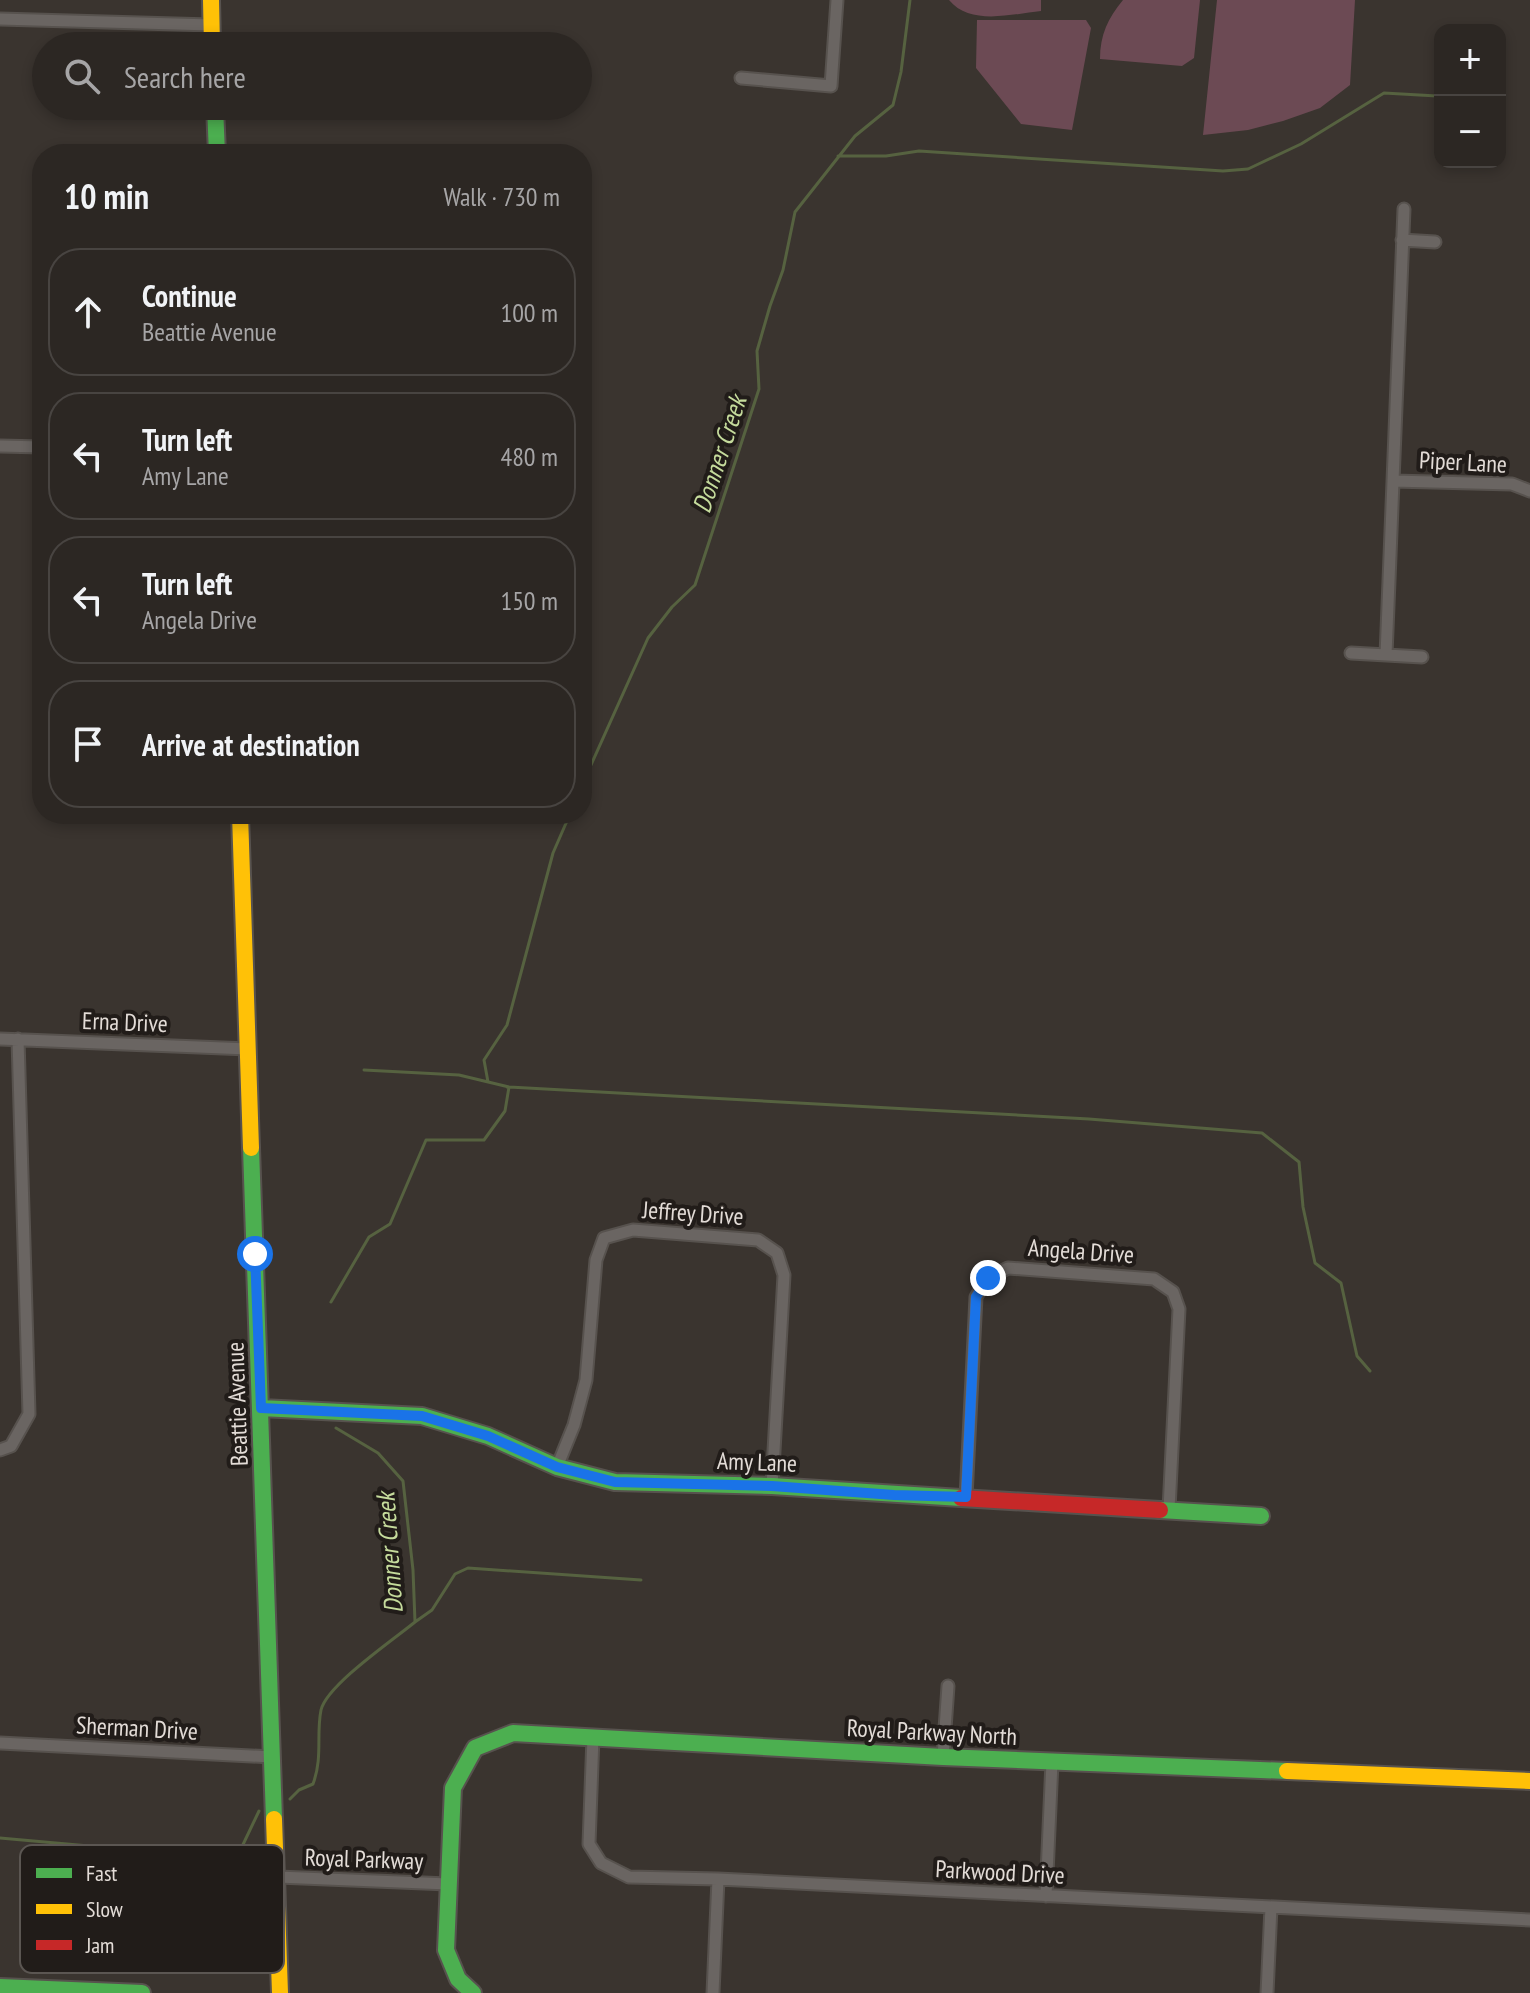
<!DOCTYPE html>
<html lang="en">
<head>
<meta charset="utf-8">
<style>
  body { margin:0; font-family:"PT Sans Narrow",sans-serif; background:#342f2b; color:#f1f3f6 }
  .controls { position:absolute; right:24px; top:24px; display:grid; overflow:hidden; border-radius:16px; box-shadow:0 4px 12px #0003 }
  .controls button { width:72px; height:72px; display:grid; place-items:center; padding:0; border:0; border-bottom:2px solid #484441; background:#2c2723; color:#f1f3f6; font:40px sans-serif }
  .stop { position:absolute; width:24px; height:24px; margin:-18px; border:6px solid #1a73e8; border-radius:50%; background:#fff }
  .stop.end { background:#1a73e8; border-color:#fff; box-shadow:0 2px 8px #0008 }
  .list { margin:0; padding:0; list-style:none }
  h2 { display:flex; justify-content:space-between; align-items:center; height:104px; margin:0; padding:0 32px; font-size:34px }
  h2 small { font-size:26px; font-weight:400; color:#a6a5a6 }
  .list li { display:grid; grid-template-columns:52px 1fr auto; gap:24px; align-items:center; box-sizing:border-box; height:128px; margin:0 16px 16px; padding:0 16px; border:2px solid #484441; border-radius:32px }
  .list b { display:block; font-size:30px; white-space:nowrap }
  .list p { margin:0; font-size:26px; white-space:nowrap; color:#a6a5a6 }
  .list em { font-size:26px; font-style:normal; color:#a6a5a6 }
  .icon { flex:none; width:44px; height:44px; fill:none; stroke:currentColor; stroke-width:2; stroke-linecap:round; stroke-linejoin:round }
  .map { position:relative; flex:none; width:1530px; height:1993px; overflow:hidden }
  .search { position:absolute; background:#2c2723; box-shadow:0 4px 12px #0003; left:32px; top:32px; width:560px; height:88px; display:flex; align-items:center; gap:20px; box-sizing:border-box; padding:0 28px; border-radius:44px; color:#a6a5a6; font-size:30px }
  .panel { position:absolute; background:#2c2723; box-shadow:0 4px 12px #0003; left:32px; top:144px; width:560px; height:680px; border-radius:32px }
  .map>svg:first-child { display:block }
</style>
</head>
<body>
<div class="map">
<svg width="1530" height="1993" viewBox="0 0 1530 1993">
  <rect width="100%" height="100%" fill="#3a342f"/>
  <path fill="#6c4a54" d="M949 0H1041V11C1012 14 970 26 949 0Z
    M1123 0H1200L1194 58 1182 66 1100 59C1100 35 1108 18 1123 0Z
    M1217 0H1355L1350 85 1320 108 1283 121 1248 130 1203 135Z
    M977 20H1086L1091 28 1072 130 1021 124 976 68Z"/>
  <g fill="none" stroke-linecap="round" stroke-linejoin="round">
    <path stroke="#566240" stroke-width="3" d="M838 156H886L919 151 1223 171 1248 169 1301 144 1384 93 1437 96
      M582 785 648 638 672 607 695 585 759 389 757 351 770 306 783 270 795 212 855 136 893 105 901 72 910 0
      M364 1070 459 1075 509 1087 1089 1119 1262 1133 1299 1162 1303 1207 1315 1263 1341 1283 1357 1356 1370 1371
      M488 1082 484 1060 507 1025 553 853 570 814
      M331 1302 369 1237 390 1224 426 1140H484L505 1111 509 1087H507
      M415 1622 432 1610 455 1574 468 1568 641 1580
      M290 1799 299 1790 313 1784C323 1757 316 1735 321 1710 327 1685 393 1640 415 1622L413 1570 403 1481 378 1453 336 1428
      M0 1838 223 1858 239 1853 259 1811"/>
    <g stroke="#57524e" stroke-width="15">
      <path id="street" d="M0 19 211 25
        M741 78 831 86 837 0
        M1402 240 1435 242
        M0 446 42 447
        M1393 481 1512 484 1530 491
        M1351 653 1422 657
        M1386 655 1404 209
        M0 1039 248 1049
        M0 1450 11 1446 29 1414 18 1039
        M557 1467 574 1425 586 1380 596 1260 604 1238 633 1230 758 1240 777 1253 784 1275 772 1486
        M966 1497 976 1297 988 1278 1008 1268 1154 1279 1173 1292 1179 1309 1169 1509
        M593 1737 589 1844 601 1863 629 1877 718 1879 1530 1920
        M0 1743 272 1757
        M943 1757 948 1686
        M278 1877 448 1884
        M1046 1896 1052 1762
        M713 1993 718 1879
        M1267 1993 1271 1907"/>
    </g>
    <g stroke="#57524e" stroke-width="20">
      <path id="fast" d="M215 106 217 154
        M251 1148 274 1819
        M261 1408 422 1416 488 1436 557 1467 615 1482 772 1486 961 1498
        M1160 1510 1261 1516
        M0 1987 142 1993
        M473 1993 458 1979 446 1950 453 1788 475 1748 513 1733 943 1757 1287 1771"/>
    </g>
    <g stroke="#57524e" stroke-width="20">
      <path id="slow" d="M211 0 212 46
        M240 814 251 1148
        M1287 1771 1530 1781
        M274 1819 280 1993"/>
    </g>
    <g stroke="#57524e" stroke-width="20">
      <path id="jam" d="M961 1498 1160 1510"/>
    </g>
    <use href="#street" stroke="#6a6562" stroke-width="11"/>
    <use href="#fast" stroke="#4caf50" stroke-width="16"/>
    <use href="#slow" stroke="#ffc107" stroke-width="16"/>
    <use href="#jam" stroke="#c62828" stroke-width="16"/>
  </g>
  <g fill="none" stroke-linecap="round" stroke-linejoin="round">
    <path stroke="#1a73e8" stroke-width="10" d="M255 1254 261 1408 422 1416 488 1436 557 1467 615 1482 772 1486 894 1495 966 1497 976 1297 988 1278"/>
  </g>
  <g text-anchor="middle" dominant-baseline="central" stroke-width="8" stroke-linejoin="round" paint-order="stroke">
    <g font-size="24" fill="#e3dcd7" stroke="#211c19">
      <text transform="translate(1463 462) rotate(3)">Piper Lane</text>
      <text transform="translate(125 1022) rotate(2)">Erna Drive</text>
      <text transform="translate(693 1213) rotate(4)">Jeffrey Drive</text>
      <text transform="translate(1081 1251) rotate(4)">Angela Drive</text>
      <text transform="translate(237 1404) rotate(-92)">Beattie Avenue</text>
      <text transform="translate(757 1462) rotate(2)">Amy Lane</text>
      <text transform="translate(137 1728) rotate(3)">Sherman Drive</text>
      <text transform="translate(932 1732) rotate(3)">Royal Parkway North</text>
      <text transform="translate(364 1859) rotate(2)">Royal Parkway</text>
      <text transform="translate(1000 1872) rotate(3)">Parkwood Drive</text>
    </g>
    <g font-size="26" font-style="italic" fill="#c5db9c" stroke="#211c19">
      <text transform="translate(719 454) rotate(-72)">Donner Creek</text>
      <text transform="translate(389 1553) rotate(-94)">Donner Creek</text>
    </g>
  </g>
  <rect x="20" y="1845" width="264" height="128" rx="12" fill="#211c19" stroke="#5b5652" stroke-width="2"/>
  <rect x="36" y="1868" width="36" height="10" fill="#4caf50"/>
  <rect x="36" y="1904" width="36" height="10" fill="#ffc107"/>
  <rect x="36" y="1940" width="36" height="10" fill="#c62828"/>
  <g font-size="22" fill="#e3dcd7">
    <text x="86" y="1881">Fast</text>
    <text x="86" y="1917">Slow</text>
    <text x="86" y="1953">Jam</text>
  </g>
</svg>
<div class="controls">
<button>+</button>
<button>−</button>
</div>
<div class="stop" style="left:255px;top:1254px"></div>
<div class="stop end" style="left:988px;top:1278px"></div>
<div class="search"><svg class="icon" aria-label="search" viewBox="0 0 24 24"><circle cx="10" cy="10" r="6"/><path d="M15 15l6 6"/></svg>Search here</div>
<section class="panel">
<h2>10 min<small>Walk · 730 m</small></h2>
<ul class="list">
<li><svg class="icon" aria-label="ahead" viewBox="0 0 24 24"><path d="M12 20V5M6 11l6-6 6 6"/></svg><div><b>Continue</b><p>Beattie Avenue</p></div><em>100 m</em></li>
<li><svg class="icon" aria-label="left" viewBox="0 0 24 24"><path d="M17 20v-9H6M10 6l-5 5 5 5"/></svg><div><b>Turn left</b><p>Amy Lane</p></div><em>480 m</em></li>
<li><svg class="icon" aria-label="left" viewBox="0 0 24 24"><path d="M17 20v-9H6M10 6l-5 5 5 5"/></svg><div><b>Turn left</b><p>Angela Drive</p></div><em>150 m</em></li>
<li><svg class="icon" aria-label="arrive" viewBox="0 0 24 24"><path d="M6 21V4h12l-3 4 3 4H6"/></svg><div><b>Arrive at destination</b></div></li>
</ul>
</section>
</div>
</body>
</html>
